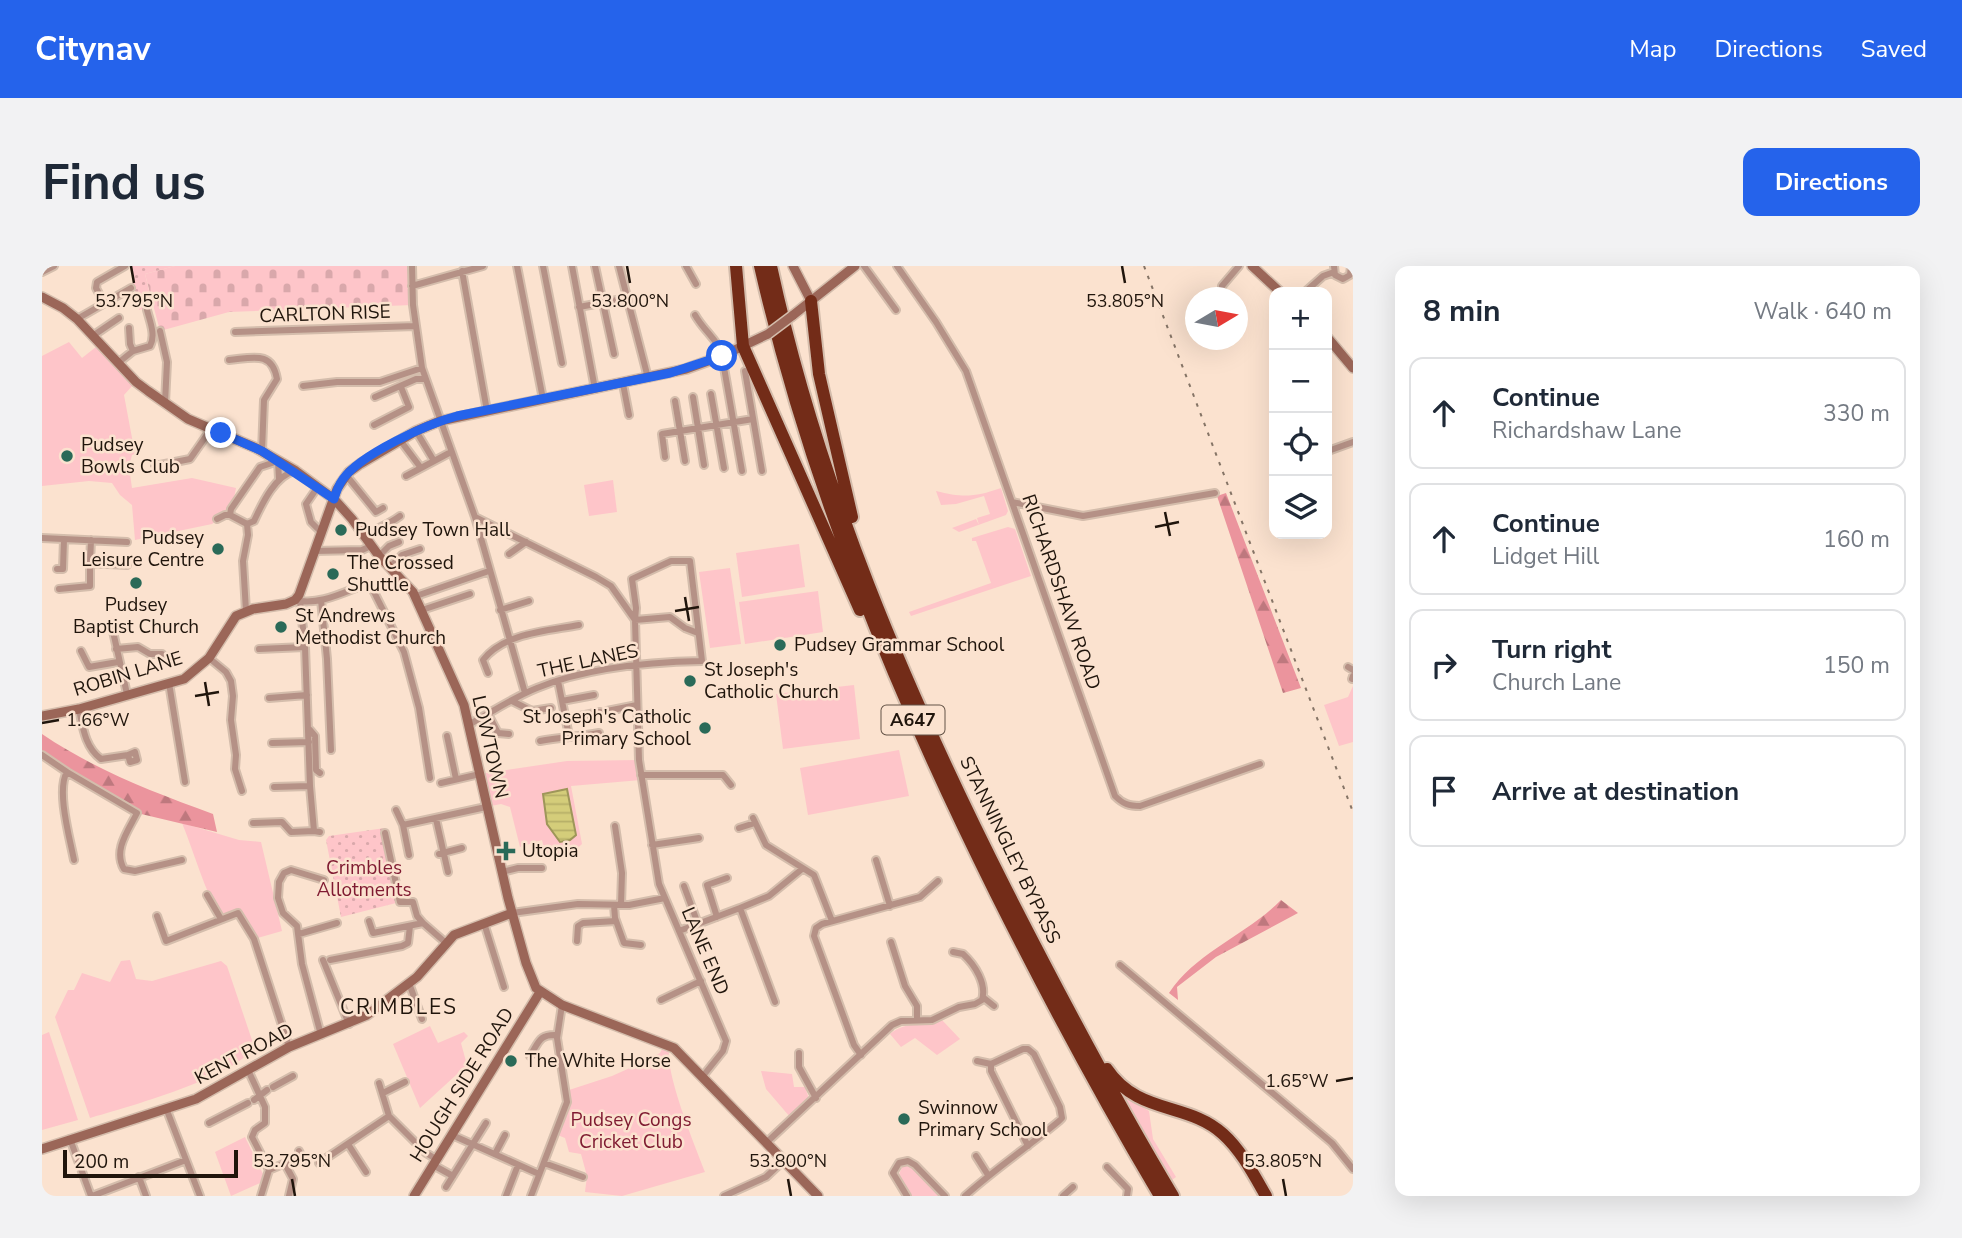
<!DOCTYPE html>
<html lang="en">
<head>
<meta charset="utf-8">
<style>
  body { margin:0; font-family:"Nunito Sans",sans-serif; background:#f2f2f3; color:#1f2937 }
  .controls { position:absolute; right:21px; top:21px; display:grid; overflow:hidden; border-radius:14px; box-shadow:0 7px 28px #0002 }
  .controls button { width:63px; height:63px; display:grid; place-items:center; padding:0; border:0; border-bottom:2px solid #e0e1e3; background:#fff; color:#1f2937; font:35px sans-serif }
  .compass { position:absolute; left:1143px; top:21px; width:63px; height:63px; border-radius:50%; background:#fff; box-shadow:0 7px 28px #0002; rotate:80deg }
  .scale { position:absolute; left:21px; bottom:18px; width:175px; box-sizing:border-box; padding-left:7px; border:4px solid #20150c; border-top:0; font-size:19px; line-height:24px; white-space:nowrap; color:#20150c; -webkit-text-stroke:5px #fbe2cf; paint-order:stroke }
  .stop { position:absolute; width:21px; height:21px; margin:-16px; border:5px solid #2563eb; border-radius:50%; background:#fff }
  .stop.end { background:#2563eb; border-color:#fff; box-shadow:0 2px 7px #0008 }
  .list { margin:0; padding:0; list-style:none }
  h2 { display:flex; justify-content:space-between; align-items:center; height:91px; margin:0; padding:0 28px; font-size:30px }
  h2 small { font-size:23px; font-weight:400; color:#747a83 }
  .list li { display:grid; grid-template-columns:46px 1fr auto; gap:21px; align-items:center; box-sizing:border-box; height:112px; margin:0 14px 14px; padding:0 14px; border:2px solid #e0e1e3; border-radius:14px }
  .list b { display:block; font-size:26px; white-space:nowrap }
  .list p { margin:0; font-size:23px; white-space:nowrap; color:#747a83 }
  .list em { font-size:23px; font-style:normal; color:#747a83 }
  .icon { flex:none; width:38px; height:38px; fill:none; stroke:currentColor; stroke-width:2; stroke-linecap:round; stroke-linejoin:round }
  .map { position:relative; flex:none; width:1311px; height:930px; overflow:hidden; border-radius:14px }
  header { display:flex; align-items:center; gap:42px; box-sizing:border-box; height:98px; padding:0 35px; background:#2563eb; color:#fff }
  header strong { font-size:33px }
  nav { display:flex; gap:38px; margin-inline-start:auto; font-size:24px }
  .intro { display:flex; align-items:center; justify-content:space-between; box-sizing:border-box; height:168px; padding:0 42px }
  h1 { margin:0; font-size:49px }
  .button { padding:18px 32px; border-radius:14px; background:#2563eb; color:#fff; font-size:24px; font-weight:700 }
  main { display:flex; gap:42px; padding:0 42px }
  aside { flex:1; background:#fff; border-radius:14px; box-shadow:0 7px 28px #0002 }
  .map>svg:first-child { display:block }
</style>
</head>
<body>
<header>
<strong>Citynav</strong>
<nav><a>Map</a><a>Directions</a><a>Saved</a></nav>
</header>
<div class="intro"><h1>Find us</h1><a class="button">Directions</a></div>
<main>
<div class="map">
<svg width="1311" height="930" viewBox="0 0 1311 930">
  <defs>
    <pattern id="forest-firs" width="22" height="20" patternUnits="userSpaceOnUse" patternTransform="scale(1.75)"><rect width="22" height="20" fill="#eb949d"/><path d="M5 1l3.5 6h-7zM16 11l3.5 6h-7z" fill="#be787e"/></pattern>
    <pattern id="cemetery-stones" width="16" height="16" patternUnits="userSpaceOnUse" patternTransform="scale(1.75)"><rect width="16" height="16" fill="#fec5c9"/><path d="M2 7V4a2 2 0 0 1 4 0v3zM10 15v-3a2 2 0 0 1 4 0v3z" fill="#d9a8ab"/></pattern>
    <pattern id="garden-dots" width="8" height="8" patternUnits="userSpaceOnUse" patternTransform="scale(1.75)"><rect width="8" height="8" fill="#fec5c9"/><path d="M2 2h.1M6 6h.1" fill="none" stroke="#d9a8ab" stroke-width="1.8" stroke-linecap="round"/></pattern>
    <pattern id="water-rules" width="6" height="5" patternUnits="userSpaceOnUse" patternTransform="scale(1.75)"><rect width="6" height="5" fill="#d4cd7a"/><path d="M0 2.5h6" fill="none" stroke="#b6af68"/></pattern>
  </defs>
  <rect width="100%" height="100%" fill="#fbe2cf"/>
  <path fill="#fec5c9" d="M27 76 40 92 54 81 91 119 82 129 93 188 90 189 87 201 90 222 150 212 194 222 192 232 186 239 188 249H180L170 258 93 274 90 239 78 229 70 217 47 215 0 220V90Z
    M571 214 575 246 547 250 542 219Z
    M959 222 966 245 964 249 917 266 910 262 934 253 937 259 935 252 948 248 942 230 914 238 899 239 894 225C921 232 933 231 959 222Z
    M966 261 973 263 989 310 869 350 867 346 949 317 934 275H930V272Z
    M757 278 763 321 700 331 694 287Z
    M688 302 699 378 668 382 657 306Z
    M776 325 781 366 703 378 697 336Z
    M812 419 818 473 741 483 734 428Z
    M1311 420V476L1297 480 1282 439 1306 431Z
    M857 484 867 530 766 549 758 502Z
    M597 494 599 514 529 520 540 578 529 588 504 591 500 574 478 581 468 541 459 538 444 541 438 508 525 495Z
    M140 557 197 574 219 576 240 665 212 673 196 648 179 653C162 623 153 589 140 557Z
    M88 694 94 713 110 715 179 695 185 700 212 780C198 810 82 842 48 852L13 751 26 724H32L40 707 68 716 79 695Z
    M900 754 918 773 895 789 873 772 859 781 848 768C866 753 880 763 900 754Z
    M388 760 396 777 422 766 426 770 419 777 425 799 378 842 351 778Z
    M7 766 36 854 0 864V769Z
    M623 778 628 780C620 801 654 882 663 906L580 930 543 926 545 910 539 888 527 886 523 872 513 868 522 846 524 825 570 810 599 797 618 787Z
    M719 805 750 808 752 821H763L767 833 748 851 724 823Z
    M1074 821 1087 833 1107 845 1111 873 1134 911 1127 916Z
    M203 871 221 908 218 917 189 930 173 886Z
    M867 899 871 901 899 930H869L856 911 860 901Z"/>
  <path fill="url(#forest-firs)" d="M1184 227 1259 422 1241 427 1175 230Z
    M0 468C53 504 111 526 171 548L175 566 95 547 0 489Z
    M1239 634 1256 647 1174 691 1135 721 1136 734 1127 727C1154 686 1205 669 1239 634Z"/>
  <path fill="url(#cemetery-stones)" d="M133 0H370L371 39 187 46 118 65 103 8Z"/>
  <path fill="url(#garden-dots)" d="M88 0H133L103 8 111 41 97 44Z
    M343 562 358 636 299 651 284 574 287 570Z"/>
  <path fill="url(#water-rules)" stroke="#9e9659" stroke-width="2" d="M525 523 534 569 528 574 518 576 505 558 501 528Z"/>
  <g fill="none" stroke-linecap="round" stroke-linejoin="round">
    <g stroke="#d4bdac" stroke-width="10">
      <path id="street" d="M370 0 371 39 380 102 433 251 554 311 569 320 593 354 597 494 617 618 684 775 681 785 661 810
        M475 0 501 133
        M501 0 520 97
        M530 0 553 123
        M553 0 572 88
        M577 0 606 112
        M644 0 654 18
        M822 0 854 44
        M855 0 894 56 924 105 1073 530C1081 538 1087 540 1098 540L1218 498
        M1292 0 1293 9 1301 13 1308 9 1309 0
        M420 5 445 145
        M0 6 12 0
        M370 20 441 0
        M1180 20 1197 0
        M1263 26 1281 10 1292 6
        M62 37 54 22 55 16 83 0
        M537 41 586 32
        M653 49C662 65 675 73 681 89
        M35 53 89 22
        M87 62 88 78 91 85
        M118 65 125 96 123 137
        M193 66 374 60
        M52 69 77 52
        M680 90 700 205
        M187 94C210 92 230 84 235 113L222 134 220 185
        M76 97 91 85 108 80C114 69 108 56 105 44
        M703 105 720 205
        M581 118 587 149
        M261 120 295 116H338L380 102
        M669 128 682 202
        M333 131 374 113H383
        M651 131 662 199
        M633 135 643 195
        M332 159 367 141 359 121
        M374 165 392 195
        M358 174 379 202
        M1286 185 1311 176
        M623 191 620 168 711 153
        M113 200 148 193 169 163
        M304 209 334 246 341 242
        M364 210 409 186
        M275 222 264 238 269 256 279 266
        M970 236 1041 250 1173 227
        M188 249 189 243 218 201 236 195 237 213
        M188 249 205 258
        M433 251 483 427
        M175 253 183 249H188
        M205 258 212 255C220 238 233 209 253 205
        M322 270C335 262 346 259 358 250
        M0 272 85 276
        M49 274 48 297 85 299
        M272 285 320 284 329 280
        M467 288 484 276
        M337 290 347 280 357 276
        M348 301 360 289 378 283
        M15 303H21L22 273
        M17 323 48 320V297
        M374 330 447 305
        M253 334C277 340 302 326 324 318L330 322 362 386 377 442 388 512
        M279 334 285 393 289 484
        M258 335 263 381 268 520 272 565 278 566
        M380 344 428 328
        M458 344 487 335
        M204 345 201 295 206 269 205 258
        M70 361 85 428
        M74 383 96 381 108 388H120
        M217 383 263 381
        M39 385 47 401 76 396
        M167 392 184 406 189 415 191 430 189 454 194 489 193 503 200 525
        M1306 401 1311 404
        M446 407 441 394C462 367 505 365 537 359
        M1310 413 1311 410
        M516 415 527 470
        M127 417 143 516
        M227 432 265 429
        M470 435 490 445 509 442
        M520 435 552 429
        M37 443C41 462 43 481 59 493L86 489 88 496 95 494 93 486 86 489
        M565 445 595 439
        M446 448 456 467 467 468
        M523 453 558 446
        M428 458C450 446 472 431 495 422 543 402 608 396 660 395L648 295H629L590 313 594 342 593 354 628 351 643 362 656 367
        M268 464 273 470 274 504 278 507
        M405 470 414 513
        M498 475C519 471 537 471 557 467
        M230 477 267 476
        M0 489 25 506C14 524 28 573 32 594
        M25 506 95 547C86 565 71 584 82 603L93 605 140 594
        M599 509H681L689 519
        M399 517 438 508
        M232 521 268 520
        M354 544 361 559 444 541
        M711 552 724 579 772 609 790 655
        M394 553 406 606
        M211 557 240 556 249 566 272 565
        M361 559 367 589
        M573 560 580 607 579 639
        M697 562 713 557
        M343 567 358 636H371L375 650 381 657
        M610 579 657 572
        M397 588 420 582
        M834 594 848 640
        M460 606 476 602H500
        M642 620 656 658
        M165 629 179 653
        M572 639 573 652 582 677 599 679
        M698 642 727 630 760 603
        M470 647 536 638 587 639 623 632
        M115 650 124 675 196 647 212 673 247 781
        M675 651 665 619 685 612
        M327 655 331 667 381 657 404 677
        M442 657 462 721
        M637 665 698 642 733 736
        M257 668 295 657
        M535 675 536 660 541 657 574 655
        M849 676 863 720 875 740V753
        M281 694 307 758
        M288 694 360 680 366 677 368 660
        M1078 699 1290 877 1311 903
        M367 717 380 753
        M942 732 952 740
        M619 734 659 715
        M279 769 260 698 255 660 241 647 236 632 237 616 242 607 249 604 282 614
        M757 787V801L774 832
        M819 789 812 779 772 670 774 662 780 658 878 631 896 615
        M488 790C497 776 497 768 515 769
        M935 795 949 798
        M206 804 223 841V857L213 864 210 871 227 904 219 930
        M337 817 347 850
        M231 821 251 810
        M341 827 363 816
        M212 834 225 824
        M124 842 158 930
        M167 857 206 837
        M410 869 497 908
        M28 873 49 930
        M724 877 850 759 859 755 890 754 917 741 933 738 940 734C945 718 933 699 921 688L911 686
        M306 878 324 906
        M257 885 263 898
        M453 888 463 869
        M934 890 946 909
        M277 897 347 850 384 887 394 893
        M502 897 541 911
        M243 898 251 913 247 930
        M391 899 411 910
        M1065 901 1086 923 1085 930
        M227 904 260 890
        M97 911 104 930
        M404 921 444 857
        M50 930 144 894
        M464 930 476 899
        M489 930 525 836 515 772 520 739
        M682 930 724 911 742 894
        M865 930 851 907 857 897 866 895 873 899 903 930
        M923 930C953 903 986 881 1017 855L1020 852 1018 841 992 788 986 783H981L949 798V805L986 880
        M1021 930 1031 921"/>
    </g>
    <g stroke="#d4bdac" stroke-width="12">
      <path id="secondary" d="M751 0 769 35
        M1210 0 1238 26
        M0 31 21 42 35 53 94 116 106 125 146 153 214 182 254 205 292 233 310 253 337 290 371 326 422 439 466 632 484 697 494 722 520 739 632 782 776 930
        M750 50 813 0
        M1285 71 1311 102
        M0 450 37 443 142 413 167 392 194 350 211 343 244 338 253 334 257 329 295 223 307 206 318 198 374 165 398 155 644 103 680 90 726 68
        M0 883 154 833 247 781 325 749 375 711 412 669 470 647
        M372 930 498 726"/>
    </g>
    <g stroke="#d4bdac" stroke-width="16">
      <path id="highway" d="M694 0 701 80 818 344
        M718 0C768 219 854 427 954 628 1005 730 1059 831 1118 930
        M729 0C776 218 864 425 964 623 1017 727 1071 830 1131 930
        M769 35 777 108 810 251
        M1065 803C1096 849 1146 836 1181 868 1199 884 1212 909 1224 930"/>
    </g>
    <use href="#street" stroke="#b59186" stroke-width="6"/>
    <use href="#secondary" stroke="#9b6658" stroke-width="9"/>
    <use href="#highway" stroke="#732c18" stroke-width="12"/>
    <path stroke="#857466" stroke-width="2" stroke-dasharray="3.5 7" stroke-linecap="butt" d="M1102 0 1311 546"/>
    <g stroke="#d4bdac" stroke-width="12" stroke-linecap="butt">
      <path id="secondary-bridge" d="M726 68 750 50"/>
    </g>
    <use href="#secondary-bridge" stroke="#9b6658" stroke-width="9"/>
  </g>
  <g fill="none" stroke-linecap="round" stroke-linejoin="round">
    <path stroke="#2563eb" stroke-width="9" d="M179 167 220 185 292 233C294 226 296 220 301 213 319 188 385 158 415 150L628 107 680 90"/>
  </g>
  <path fill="none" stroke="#20150c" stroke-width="2.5" d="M89 0 92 17M585 0 588 17M1080 0 1083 17M1123 246 1128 270M1113 261 1137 256M643 331 647 355M633 345 657 341M163 416 167 440M153 430 177 426M0 457 17 454M1294 815 1311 812M250 913 253 930M746 913 749 930M1241 913 1244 930"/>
  <g fill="#2a6a58" stroke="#fbe2cf" stroke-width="2.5">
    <circle cx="25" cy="190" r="7"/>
    <circle cx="299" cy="264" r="7"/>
    <circle cx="176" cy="283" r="7"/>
    <circle cx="291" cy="308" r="7"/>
    <circle cx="94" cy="317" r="7"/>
    <circle cx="239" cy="361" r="7"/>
    <circle cx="738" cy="379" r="7"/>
    <circle cx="648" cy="415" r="7"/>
    <circle cx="663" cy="462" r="7"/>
    <path d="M460.5 574.5h7v7h7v7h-7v7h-7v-7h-7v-7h7z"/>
    <circle cx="469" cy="795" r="7"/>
    <circle cx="862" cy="853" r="7"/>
  </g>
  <g text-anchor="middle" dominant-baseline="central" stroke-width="5" stroke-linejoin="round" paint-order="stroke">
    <rect fill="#fbe2cf" stroke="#625246" stroke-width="2" x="839.5" y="439.5" width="63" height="29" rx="5"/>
    <g font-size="18" font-weight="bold" fill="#20150c">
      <text x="871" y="454">A647</text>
    </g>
    <g font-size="19" fill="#20150c" stroke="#fbe2cf">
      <text transform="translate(283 48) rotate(-2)">CARLTON RISE</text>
      <text transform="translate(1019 326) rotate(71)">RICHARDSHAW ROAD</text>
      <text transform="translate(546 395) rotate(-12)">THE LANES</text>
      <text transform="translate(86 408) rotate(-17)">ROBIN LANE</text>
      <text transform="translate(448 481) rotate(77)">LOWTOWN</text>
      <text transform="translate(968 584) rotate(64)">STANNINGLEY BYPASS</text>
      <text transform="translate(663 685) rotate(67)">LANE END</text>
      <text transform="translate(202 788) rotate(-28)">KENT ROAD</text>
      <text transform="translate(420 819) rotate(-58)">HOUGH SIDE ROAD</text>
    </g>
    <g font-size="19" fill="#20150c" stroke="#fbe2cf" text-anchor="start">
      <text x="39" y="179">Pudsey<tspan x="39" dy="22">Bowls Club</tspan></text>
      <text x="313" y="264">Pudsey Town Hall</text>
      <text x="162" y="272" text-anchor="end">Pudsey<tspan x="162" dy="22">Leisure Centre</tspan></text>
      <text x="305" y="297">The Crossed<tspan x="305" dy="22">Shuttle</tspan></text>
      <text x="94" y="339" text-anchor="middle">Pudsey<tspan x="94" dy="22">Baptist Church</tspan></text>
      <text x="253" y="350">St Andrews<tspan x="253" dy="22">Methodist Church</tspan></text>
      <text x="752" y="379">Pudsey Grammar School</text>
      <text x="662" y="404">St Joseph's<tspan x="662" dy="22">Catholic Church</tspan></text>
      <text x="649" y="451" text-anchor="end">St Joseph's Catholic<tspan x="649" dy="22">Primary School</tspan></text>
      <text x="480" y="585">Utopia</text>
      <text x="483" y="795">The White Horse</text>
      <text x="876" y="842">Swinnow<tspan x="876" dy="22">Primary School</tspan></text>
    </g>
    <g font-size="19" fill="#7f1a31" stroke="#fbe2cf">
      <text x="322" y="602">Crimbles<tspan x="322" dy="22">Allotments</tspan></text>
      <text x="589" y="854">Pudsey Congs<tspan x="589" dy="22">Cricket Club</tspan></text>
    </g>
    <g font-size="21" letter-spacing="2" fill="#20150c" stroke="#fbe2cf">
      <text x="357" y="741">CRIMBLES</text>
    </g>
  </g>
  <g font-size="18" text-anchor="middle" fill="#20150c" stroke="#fbe2cf" stroke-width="5" stroke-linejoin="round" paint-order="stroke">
    <text x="92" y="41">53.795°N</text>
    <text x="588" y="41">53.800°N</text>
    <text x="1083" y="41">53.805°N</text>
    <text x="56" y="460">1.66°W</text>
    <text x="1255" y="821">1.65°W</text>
    <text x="250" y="901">53.795°N</text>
    <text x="746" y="901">53.800°N</text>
    <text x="1241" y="901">53.805°N</text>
  </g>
</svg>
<div class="controls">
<button>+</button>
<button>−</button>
<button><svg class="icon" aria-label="locate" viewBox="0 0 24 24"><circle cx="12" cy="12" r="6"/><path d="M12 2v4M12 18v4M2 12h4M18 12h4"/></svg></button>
<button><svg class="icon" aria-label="layers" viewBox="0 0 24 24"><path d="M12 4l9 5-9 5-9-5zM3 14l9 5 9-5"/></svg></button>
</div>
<svg class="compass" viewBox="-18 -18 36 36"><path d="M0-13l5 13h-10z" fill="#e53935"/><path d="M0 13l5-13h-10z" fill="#747a83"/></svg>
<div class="scale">200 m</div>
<div class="stop" style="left:680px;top:90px"></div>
<div class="stop end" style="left:179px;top:167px"></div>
</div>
<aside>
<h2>8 min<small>Walk · 640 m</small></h2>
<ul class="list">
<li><svg class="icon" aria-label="ahead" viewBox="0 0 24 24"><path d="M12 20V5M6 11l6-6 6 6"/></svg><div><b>Continue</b><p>Richardshaw Lane</p></div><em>330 m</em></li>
<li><svg class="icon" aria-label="ahead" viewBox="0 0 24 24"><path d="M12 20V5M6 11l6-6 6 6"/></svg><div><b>Continue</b><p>Lidget Hill</p></div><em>160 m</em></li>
<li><svg class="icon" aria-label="right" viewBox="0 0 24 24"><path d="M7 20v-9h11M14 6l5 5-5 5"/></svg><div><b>Turn right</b><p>Church Lane</p></div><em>150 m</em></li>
<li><svg class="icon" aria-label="arrive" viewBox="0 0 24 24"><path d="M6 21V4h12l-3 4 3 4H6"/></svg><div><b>Arrive at destination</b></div></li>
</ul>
</aside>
</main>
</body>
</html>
